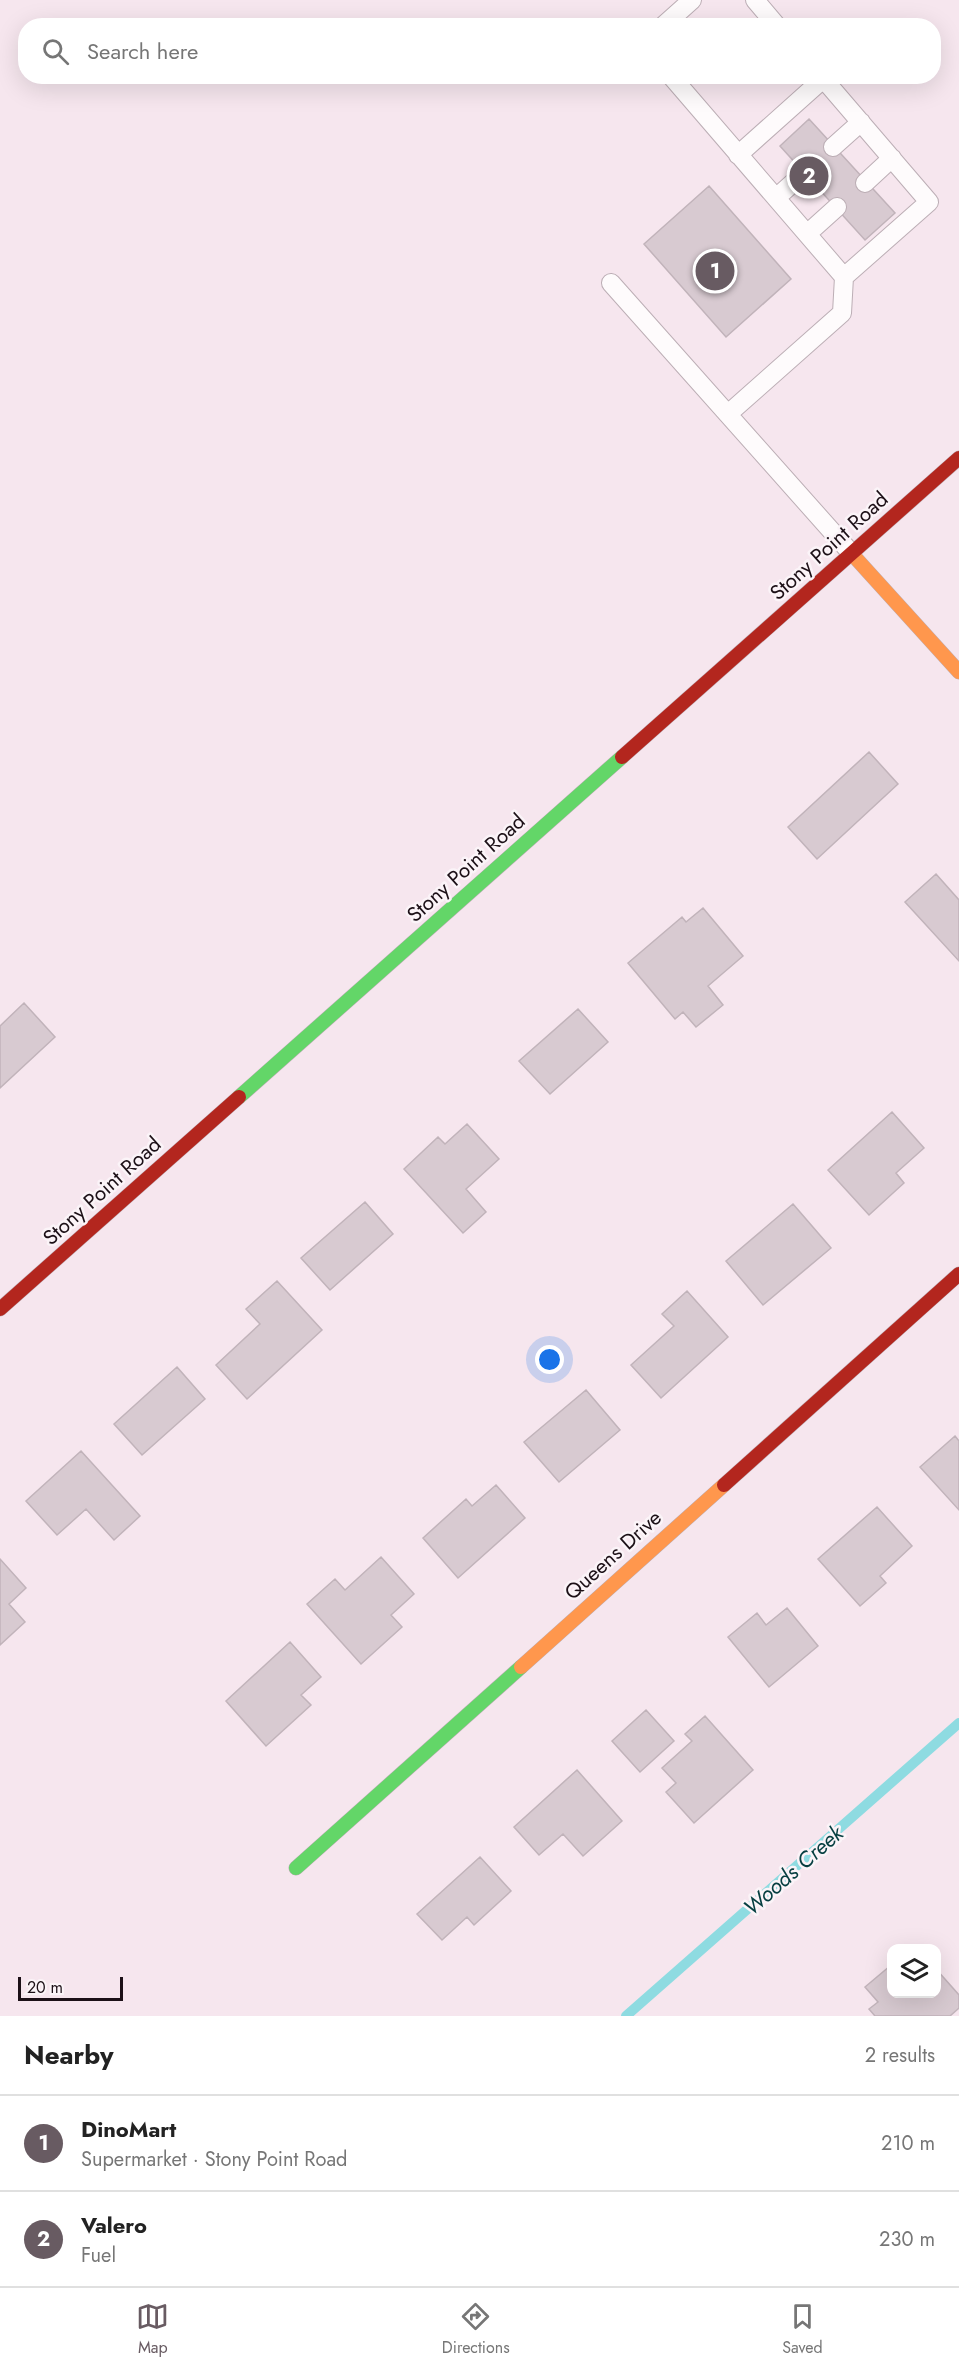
<!DOCTYPE html>
<html lang="en">
<head>
<meta charset="utf-8">
<style>
  body { margin:0; font-family:Jost,sans-serif; background:#f6f6f6; color:#222 }
  .controls { position:absolute; right:18px; bottom:18px; display:grid; overflow:hidden; border-radius:12px; box-shadow:0 6px 24px #0002 }
  .controls button { width:54px; height:54px; display:grid; place-items:center; padding:0; border:0; border-bottom:2px solid #e0e0e0; background:#fff; color:#222; font:30px sans-serif }
  .scale { position:absolute; left:18px; bottom:15px; width:105px; box-sizing:border-box; padding-left:6px; border:3px solid #1c1017; border-top:0; font-size:16px; line-height:21px; white-space:nowrap; color:#1c1017; -webkit-text-stroke:4px #fbf4f8; paint-order:stroke }
  .you { position:absolute; left:550px; top:1360px; width:21px; height:21px; margin:-15px; border:4px solid #fff; border-radius:50%; background:#1a73e8; box-shadow:0 0 0 9px #1a73e833 }
  .badge { display:grid; place-items:center; width:39px; height:39px; border-radius:50%; background:#685b62; color:#fff; font-size:20px; font-weight:700 }
  .pin { position:absolute; translate:-50% -50%; border:3px solid #fff; box-shadow:0 2px 6px #0006 }
  .list { margin:0; padding:0; list-style:none }
  h2 { display:flex; justify-content:space-between; align-items:center; height:78px; margin:0; padding:0 24px; font-size:26px }
  h2 small { font-size:20px; font-weight:400; color:#767676 }
  .list li { display:grid; grid-template-columns:39px 1fr auto; gap:18px; align-items:center; box-sizing:border-box; height:96px; padding:0 24px; border-top:2px solid #e0e0e0 }
  .list b { display:block; font-size:22px; white-space:nowrap }
  .list p { margin:0; font-size:20px; white-space:nowrap; color:#767676 }
  .list em { font-size:20px; font-style:normal; color:#767676 }
  .icon { flex:none; width:33px; height:33px; fill:none; stroke:currentColor; stroke-width:2; stroke-linecap:round; stroke-linejoin:round }
  .map { position:relative; flex:none; width:959px; height:2016px; overflow:hidden }
  .search { position:absolute; background:#fff; box-shadow:0 6px 24px #0002; left:18px; right:18px; top:18px; height:66px; display:flex; align-items:center; gap:15px; box-sizing:border-box; padding:0 21px; border-radius:24px; color:#767676; font-size:22px }
  .sheet { height:270px; background:#fff }
  nav { display:flex; justify-content:space-around; align-items:center; box-sizing:border-box; height:84px; border-top:2px solid #e0e0e0; background:#fff; font-size:16px; color:#767676 }
  nav a { display:grid; justify-items:center; gap:3px }
  nav .on { color:#685b62 }
  .map>svg:first-child { display:block }
</style>
</head>
<body>
<div class="map">
<svg width="959" height="2016" viewBox="0 0 959 2016">
  <rect width="100%" height="100%" fill="#f6e6ee"/>
  <g fill="none" stroke-linecap="round" stroke-linejoin="round">
    <path stroke="#8edbe1" stroke-width="10" d="M626 2016 959 1723"/>
  </g>
  <path fill="#d8cad1" stroke="#c1b3ba" stroke-width="1.5" d="M809 119 895 213 865 240 780 146Z
    M709 186 791 279 726 337 644 244Z
    M869 752 898 784 817 859 788 827Z
    M936 874 959 900V961L905 902Z
    M703 908 743 956 708 986 723 1005 696 1027 683 1012 675 1019 628 963 682 917 686 922Z
    M24 1003 55 1037 0 1088V1026Z
    M578 1009 608 1042 550 1094 519 1061Z
    M892 1112 924 1148 896 1173 904 1183 869 1215 828 1170Z
    M467 1124 499 1159 466 1189 486 1212 463 1233 404 1169 438 1137 445 1144Z
    M365 1202 393 1234 330 1290 301 1258Z
    M793 1204 831 1248 763 1305 726 1261Z
    M277 1281 322 1330 247 1399 216 1365 260 1324 246 1309Z
    M687 1291 728 1337 661 1398 631 1365 674 1326 662 1314Z
    M177 1367 205 1399 142 1455 114 1424Z
    M586 1390 620 1430 559 1482 524 1442Z
    M955 1436 959 1441V1510L920 1467Z
    M81 1451 140 1516 114 1540 86 1509 57 1535 26 1501Z
    M496 1485 525 1518 458 1578 423 1538 466 1499 472 1506Z
    M877 1507 912 1546 880 1576 886 1583 860 1606 818 1559Z
    M381 1557 414 1594 391 1615 402 1627 361 1664 307 1604 335 1579 345 1590Z
    M0 1559 26 1588 9 1604 25 1622 0 1645Z
    M787 1608 818 1646 769 1687 728 1637 757 1613 766 1625Z
    M290 1642 321 1677 301 1695 311 1705 266 1746 226 1701Z
    M646 1710 674 1741 640 1772 612 1741Z
    M705 1716 753 1770 694 1823 666 1792 676 1783 662 1768 692 1741 685 1734Z
    M577 1770 622 1821 583 1856 563 1834 539 1855 514 1827Z
    M480 1857 511 1891 474 1925 467 1917 442 1940 417 1914Z
    M890 1966 892 1994H936V1969L959 1995V2008L950 2016H875L869 2009 878 2002 865 1987Z"/>
  <g fill="none" stroke-linecap="round" stroke-linejoin="round">
    <g stroke="#bcaeb5" stroke-width="20">
      <path id="lane" d="M755 0 777 26
        M663 26 692 0
        M671 76 844 277
        M833 147 861 122
        M738 155 823 79
        M865 183 892 158
        M776 198 805 172
        M807 234 837 207
        M611 283 852 554
        M728 414 842 313 844 277 929 202 821 76"/>
    </g>
    <g stroke="#bcaeb5" stroke-width="15">
      <path id="fast" d="M239 1097 622 757
        M296 1868 521 1667"/>
    </g>
    <g stroke="#bcaeb5" stroke-width="15">
      <path id="slow" d="M852 554 959 672
        M521 1667 724 1485"/>
    </g>
    <g stroke="#bcaeb5" stroke-width="15">
      <path id="jam" d="M622 757 959 458
        M0 1309 239 1097
        M724 1485 959 1274"/>
    </g>
    <use href="#lane" stroke="#fefbfc" stroke-width="18"/>
    <use href="#fast" stroke="#63d668" stroke-width="14"/>
    <use href="#slow" stroke="#ff974d" stroke-width="14"/>
    <use href="#jam" stroke="#b3261e" stroke-width="14"/>
  </g>
  <g text-anchor="middle" dominant-baseline="central" stroke-width="5" stroke-linejoin="round" paint-order="stroke">
    <g font-size="21" fill="#1c1017" stroke="#fbf4f8">
      <text transform="translate(829 546) rotate(-42)">Stony Point Road</text>
      <text transform="translate(466 868) rotate(-42)">Stony Point Road</text>
      <text transform="translate(102 1191) rotate(-42)">Stony Point Road</text>
      <text transform="translate(613 1555) rotate(-42)">Queens Drive</text>
    </g>
    <g font-size="22" font-style="italic" fill="#063f41" stroke="#fbf4f8">
      <text transform="translate(793 1870) rotate(-41)">Woods Creek</text>
    </g>
  </g>
</svg>
<div class="controls">
<button><svg class="icon" aria-label="layers" viewBox="0 0 24 24"><path d="M12 4l9 5-9 5-9-5zM3 14l9 5 9-5"/></svg></button>
</div>
<div class="scale">20 m</div>
<div class="you"></div>
<div class="pin badge" style="left:715px;top:271px">1</div>
<div class="pin badge" style="left:809px;top:176px">2</div>
<div class="search"><svg class="icon" aria-label="search" viewBox="0 0 24 24"><circle cx="10" cy="10" r="6"/><path d="M15 15l6 6"/></svg>Search here</div>
</div>
<section class="sheet">
<h2>Nearby<small>2 results</small></h2>
<ul class="list">
<li><span class="badge">1</span><div><b>DinoMart</b><p>Supermarket · Stony Point Road</p></div><em>210 m</em></li>
<li><span class="badge">2</span><div><b>Valero</b><p>Fuel</p></div><em>230 m</em></li>
</ul>
</section>
<nav>
<a class="on"><svg class="icon" aria-label="map" viewBox="0 0 24 24"><path d="M3 6l6-2 6 2 6-2v14l-6 2-6-2-6 2zM9 4v14M15 6v14"/></svg>Map</a>
<a><svg class="icon" aria-label="directions" viewBox="0 0 24 24"><path d="M12 3l9 9-9 9-9-9zM9 14v-3h6M13 9l2 2-2 2"/></svg>Directions</a>
<a><svg class="icon" aria-label="saved" viewBox="0 0 24 24"><path d="M7 4h10v16l-5-4-5 4z"/></svg>Saved</a>
</nav>
</body>
</html>
